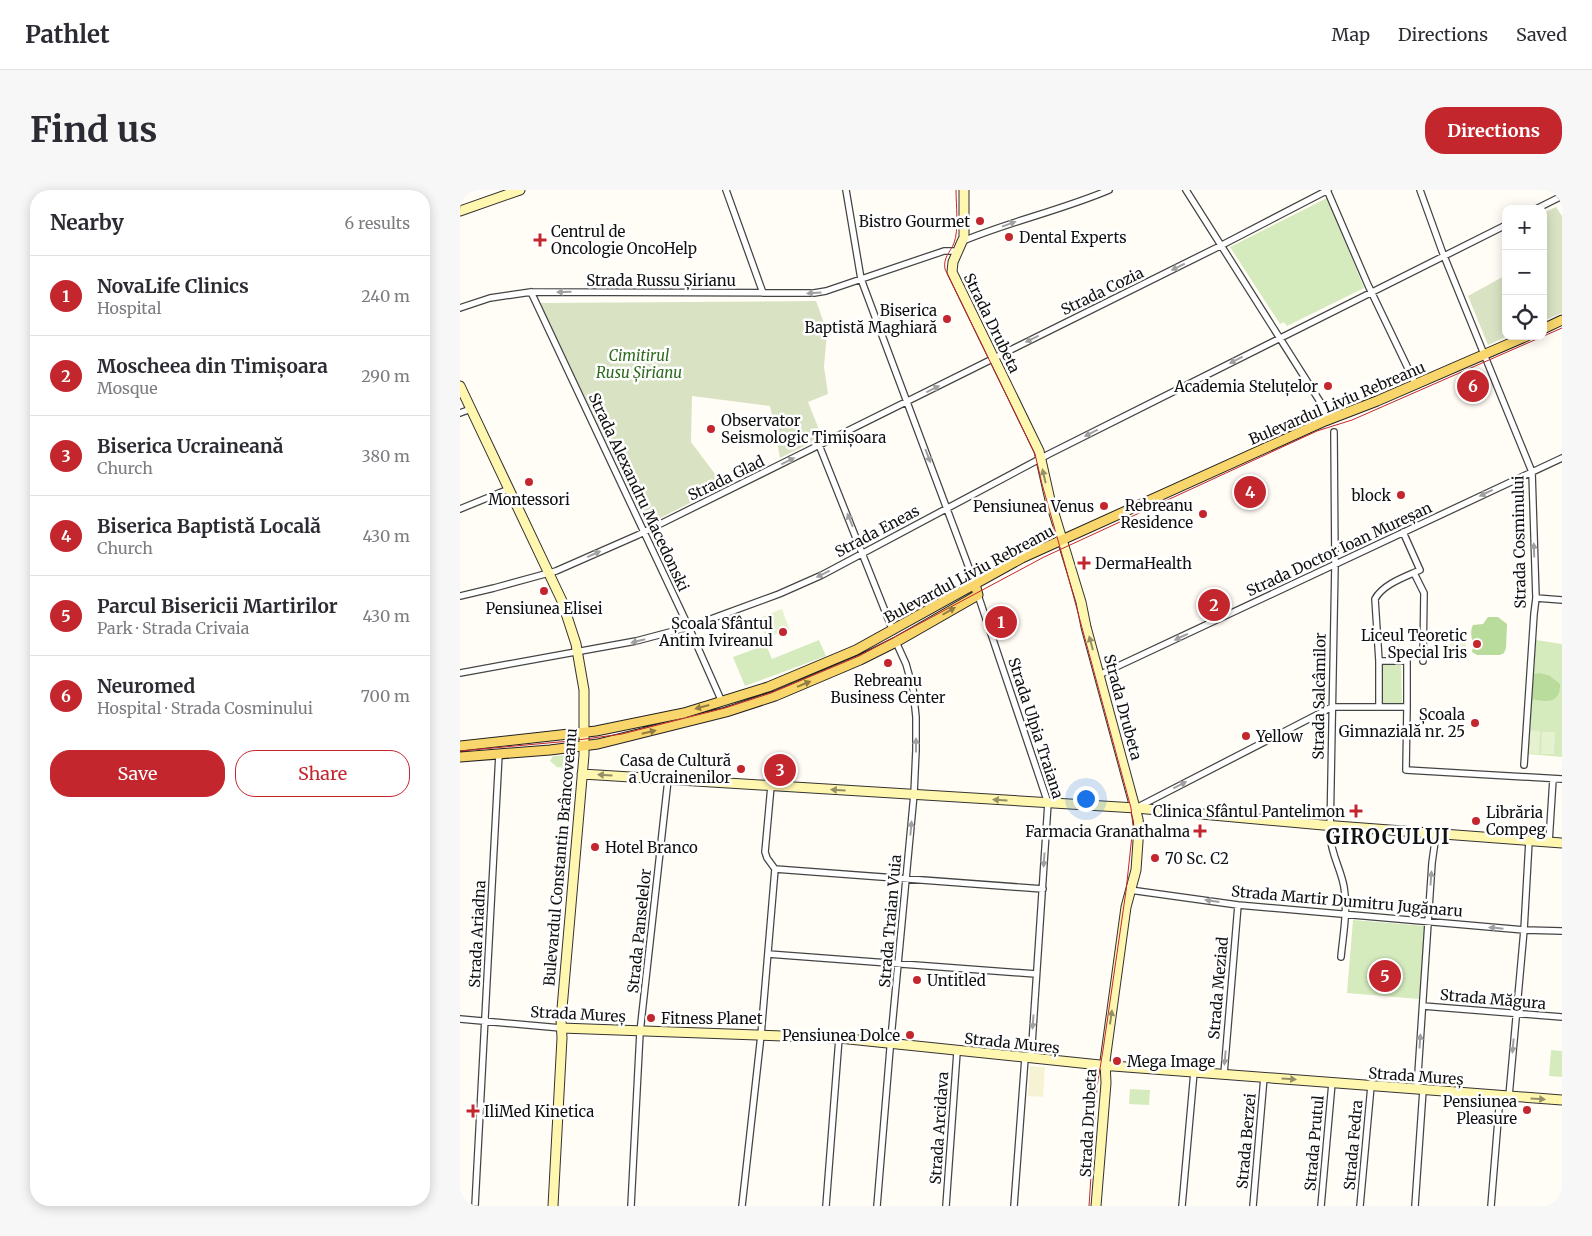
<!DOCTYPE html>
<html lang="en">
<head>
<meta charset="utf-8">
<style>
  body { margin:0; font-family:Merriweather,serif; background:#f7f7f7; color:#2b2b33 }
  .controls { position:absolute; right:15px; top:15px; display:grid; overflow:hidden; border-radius:10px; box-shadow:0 2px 12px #0003 }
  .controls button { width:45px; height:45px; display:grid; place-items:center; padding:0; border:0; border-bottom:1px solid #e1e1e2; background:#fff; color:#2b2b33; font:25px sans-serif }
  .you { position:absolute; left:625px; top:608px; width:18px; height:18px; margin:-12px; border:4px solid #fff; border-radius:50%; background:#1a73e8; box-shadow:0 0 0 8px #1a73e833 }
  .badge { display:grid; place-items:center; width:32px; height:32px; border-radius:50%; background:#c4262e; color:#fff; font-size:16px; font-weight:700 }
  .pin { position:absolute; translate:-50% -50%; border:2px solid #fff; box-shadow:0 1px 5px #0006 }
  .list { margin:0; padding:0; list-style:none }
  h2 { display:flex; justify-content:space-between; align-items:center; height:65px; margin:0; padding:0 20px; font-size:21px }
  h2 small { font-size:16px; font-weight:400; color:#7c7c81 }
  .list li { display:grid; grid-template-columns:32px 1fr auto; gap:15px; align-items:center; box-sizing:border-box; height:80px; padding:0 20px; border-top:1px solid #e1e1e2 }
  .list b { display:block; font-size:19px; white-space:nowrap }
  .list p { margin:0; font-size:16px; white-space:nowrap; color:#7c7c81 }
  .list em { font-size:16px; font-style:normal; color:#7c7c81 }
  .actions { display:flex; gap:10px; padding:15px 20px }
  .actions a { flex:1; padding:11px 0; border:1px solid #c4262e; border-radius:20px; text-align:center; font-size:18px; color:#c4262e }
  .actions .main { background:#c4262e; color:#fff }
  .icon { flex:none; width:28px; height:28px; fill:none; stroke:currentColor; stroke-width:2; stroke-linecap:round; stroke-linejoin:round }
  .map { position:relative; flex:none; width:1102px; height:1016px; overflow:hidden; border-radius:20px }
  header { display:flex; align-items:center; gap:30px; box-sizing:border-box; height:70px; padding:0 25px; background:#fff; border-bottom:1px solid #e1e1e2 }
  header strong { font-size:24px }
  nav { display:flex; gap:28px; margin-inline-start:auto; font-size:18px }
  .intro { display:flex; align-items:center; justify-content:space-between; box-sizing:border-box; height:120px; padding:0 30px }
  h1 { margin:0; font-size:35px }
  .button { padding:12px 22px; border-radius:20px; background:#c4262e; color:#fff; font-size:18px; font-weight:700 }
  main { display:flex; gap:30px; padding:0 30px }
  aside { flex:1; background:#fff; border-radius:20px; box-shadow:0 2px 12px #0003 }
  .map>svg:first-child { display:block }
</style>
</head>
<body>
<header>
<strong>Pathlet</strong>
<nav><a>Map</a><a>Directions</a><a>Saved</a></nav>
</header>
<div class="intro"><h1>Find us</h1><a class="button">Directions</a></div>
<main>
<aside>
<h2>Nearby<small>6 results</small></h2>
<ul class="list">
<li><span class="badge">1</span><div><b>NovaLife Clinics</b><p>Hospital</p></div><em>240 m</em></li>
<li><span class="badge">2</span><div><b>Moscheea din Timișoara</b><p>Mosque</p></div><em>290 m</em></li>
<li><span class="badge">3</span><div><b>Biserica Ucraineană</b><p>Church</p></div><em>380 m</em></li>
<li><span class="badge">4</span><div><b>Biserica Baptistă Locală</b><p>Church</p></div><em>430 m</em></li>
<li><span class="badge">5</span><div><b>Parcul Bisericii Martirilor</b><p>Park · Strada Crivaia</p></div><em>430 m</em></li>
<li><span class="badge">6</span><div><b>Neuromed</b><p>Hospital · Strada Cosminului</p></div><em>700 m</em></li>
</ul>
<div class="actions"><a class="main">Save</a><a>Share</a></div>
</aside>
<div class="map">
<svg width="1102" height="1016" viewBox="0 0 1102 1016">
  <rect width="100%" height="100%" fill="#fffdf5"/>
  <path fill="#f6f3d4" d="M570 876 585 877 583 907 568 906Z"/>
  <path fill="#d5ebbd" d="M867 8 904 98 827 136 824 132 820 134 770 57Z
    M359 450 366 466 285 496 273 467 306 455 312 469Z
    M1076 450 1102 454V567L1068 564Z
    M922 473H941L942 513H922Z
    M108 565V569L113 570V566L115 567 114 573 107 572 106 578 97 577 90 571 93 566Z
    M893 730 965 736 959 809 887 803Z
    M1091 860 1102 861V887L1089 886Z
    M670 899 690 900 689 915 669 914Z"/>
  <path fill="#b9dc9c" d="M1028 427H1038L1047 434 1046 458 1044 463 1040 465H1017L1012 462C1015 452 1008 444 1013 435L1023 434Z
    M1080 483 1090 486 1100 494C1101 514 1085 512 1072 509L1074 484Z"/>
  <path fill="#d9e3c4" d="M1096 17 1102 26V123L1083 131V23Z
    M1046 85V146H1048L1028 155 1008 106Z
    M356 111 367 141 364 177 368 204 348 212 362 247 320 268 310 216 232 206 231 252 264 296 186 335 80 113Z"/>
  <path fill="#e6f2cf" d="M322 419 329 439 306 448 299 428Z
    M990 445 1006 446 1005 469H989Z
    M1069 540 1080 541 1079 564 1068 563Z
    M1082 542H1095L1094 564H1081Z"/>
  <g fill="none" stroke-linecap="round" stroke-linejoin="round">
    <g stroke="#444" stroke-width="8">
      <path id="street" d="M266 0 303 103
        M386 0 401 89 515 394
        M726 0 871 229
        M867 0 908 95 956 195
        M960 0 982 61 1072 282 1076 408 1074 424 1064 575
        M1076 19 1102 6
        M503 51C551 31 602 20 649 0
        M71 102 231 442 262 512
        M0 118 30 108 71 102 354 103 366 101 484 61H493L497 63
        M0 223 11 219
        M874 242 875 374 870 645C871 664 881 679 884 697 888 720 883 745 881 767
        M359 255 433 441
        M0 319 49 299
        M954 383 964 403 963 471
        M518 405 588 613 571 869
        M0 406 34 398 96 381 178 345 762 55 868 0
        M1076 408 1102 410
        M0 483 176 451 229 437 319 404 362 385 589 264 1046 35
        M639 485 1102 268
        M919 517V471L915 409C923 394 945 387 960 380L943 342
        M947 517 946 580 1102 589
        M678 617 872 517H947V471H919
        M1089 652 1093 589
        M315 679 583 699
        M670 700 778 715 1064 740 1102 741
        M308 764 576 784
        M963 816 1102 827
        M0 829 101 838
        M764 884 778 715
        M957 899 972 673 976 644
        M1049 906 1064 740 1069 651
        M15 1016 39 564
        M171 1016 180 842 208 590
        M282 1016 301 845 315 679 307 668 305 662 311 596
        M366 1016 379 848
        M417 1016 430 859 454 604 456 560V527L453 499 446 474 436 452
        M486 1016 497 862
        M554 1016 565 868
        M722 1016 734 882
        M793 1016 804 887
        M861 1016 872 893
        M900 1016 911 896
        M955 1016 963 900
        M1031 1016 1040 906"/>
    </g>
    <g stroke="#333" stroke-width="11">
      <path id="secondary" d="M504 0V47L493 72 492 82 579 261 590 310 621 412 626 437 678 629 679 637 676 680 666 717 645 871 646 893 636 1016
        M0 21 60 0
        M0 196 102 411 116 454 124 500V565L101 830 102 848 93 1016
        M122 584 676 618 863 635 1102 653
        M101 838 379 848 640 875 1102 910"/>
    </g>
    <g stroke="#222" stroke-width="11">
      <path id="primary" d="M1083 139 1102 130
        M0 556 136 541 224 523 308 497 396 460 562 368 865 231 917 211 1067 146
        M0 567 90 560 138 554 266 522 315 506 400 470 436 452 518 405 515 394"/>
    </g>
    <use href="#street" stroke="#fff" stroke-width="5.5"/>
    <use href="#secondary" stroke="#fff6b0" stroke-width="9"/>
    <use href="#primary" stroke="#f9d66b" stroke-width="9"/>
    <path stroke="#c4262e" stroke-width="1" d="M496 0C496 14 499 40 494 53 490 63 483 67 485 79L575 264 582 294 605 375 671 618 673 636 666 701 643 860 637 897 629 1016
      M0 561 110 551 162 544 265 518 311 503 399 466 584 367 857 241 892 230 1102 138"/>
  </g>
  <defs><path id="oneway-solid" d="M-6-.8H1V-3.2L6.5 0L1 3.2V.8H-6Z" transform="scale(1.25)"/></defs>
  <g fill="#a0a0a0">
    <use href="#oneway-solid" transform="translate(549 34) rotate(-20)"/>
    <use href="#oneway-solid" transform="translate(718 77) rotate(154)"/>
    <use href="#oneway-solid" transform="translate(104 102) rotate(179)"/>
    <use href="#oneway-solid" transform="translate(354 103) rotate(176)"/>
    <use href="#oneway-solid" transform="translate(572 149) rotate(154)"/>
    <use href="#oneway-solid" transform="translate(776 170) rotate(153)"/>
    <use href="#oneway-solid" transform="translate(473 199) rotate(-26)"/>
    <use href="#oneway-solid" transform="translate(631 243) rotate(153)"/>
    <use href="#oneway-solid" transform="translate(468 266) rotate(69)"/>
    <use href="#oneway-solid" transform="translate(328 271) rotate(-26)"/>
    <use href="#oneway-solid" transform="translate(1026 303) rotate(155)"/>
    <use href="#oneway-solid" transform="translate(390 330) rotate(-112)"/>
    <use href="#oneway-solid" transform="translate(1074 360) rotate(-92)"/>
    <use href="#oneway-solid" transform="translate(134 364) rotate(-24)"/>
    <use href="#oneway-solid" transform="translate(363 384) rotate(154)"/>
    <use href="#oneway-solid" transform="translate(721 447) rotate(155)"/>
    <use href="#oneway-solid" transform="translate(178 451) rotate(166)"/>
    <use href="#oneway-solid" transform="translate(456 555) rotate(-90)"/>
    <use href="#oneway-solid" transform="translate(720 595) rotate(-27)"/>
    <use href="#oneway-solid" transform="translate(451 638) rotate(-85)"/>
    <use href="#oneway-solid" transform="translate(584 670) rotate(94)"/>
    <use href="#oneway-solid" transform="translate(971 688) rotate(-86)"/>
    <use href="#oneway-solid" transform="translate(752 711) rotate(-172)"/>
    <use href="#oneway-solid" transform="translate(1036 738) rotate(-174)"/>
    <use href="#oneway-solid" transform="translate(573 832) rotate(94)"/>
    <use href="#oneway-solid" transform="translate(960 851) rotate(-86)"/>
    <use href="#oneway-solid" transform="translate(1053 856) rotate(95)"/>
    <use href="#oneway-solid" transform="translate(765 868) rotate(95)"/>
  </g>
  <g fill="#948f68">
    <use href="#oneway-solid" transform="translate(584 286) rotate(-103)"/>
    <use href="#oneway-solid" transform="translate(631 453) rotate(-105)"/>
    <use href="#oneway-solid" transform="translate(145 585) rotate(-176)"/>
    <use href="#oneway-solid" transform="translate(378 600) rotate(-177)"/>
    <use href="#oneway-solid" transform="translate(540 610) rotate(-176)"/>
    <use href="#oneway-solid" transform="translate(651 827) rotate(-82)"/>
    <use href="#oneway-solid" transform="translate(829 889) rotate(4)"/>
    <use href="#oneway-solid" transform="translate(1078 909) rotate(4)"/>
  </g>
  <g fill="#917d42">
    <use href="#oneway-solid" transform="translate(489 421) rotate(-30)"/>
    <use href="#oneway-solid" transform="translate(344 494) rotate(-22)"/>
    <use href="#oneway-solid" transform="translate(242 517) rotate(165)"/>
    <use href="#oneway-solid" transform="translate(189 542) rotate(-13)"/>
  </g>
  <g fill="#c4262e" stroke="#fff" stroke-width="2">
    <circle cx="520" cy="31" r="5"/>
    <circle cx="549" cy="47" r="5"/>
    <path d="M77.5 42.5h5v5h5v5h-5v5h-5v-5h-5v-5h5z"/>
    <circle cx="487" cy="129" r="5"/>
    <circle cx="868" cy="196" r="5"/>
    <circle cx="251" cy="239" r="5"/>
    <circle cx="69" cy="292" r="5"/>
    <circle cx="941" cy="305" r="5"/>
    <circle cx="644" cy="316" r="5"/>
    <circle cx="743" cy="324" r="5"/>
    <path d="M621.5 365.5h5v5h5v5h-5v5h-5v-5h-5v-5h5z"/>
    <circle cx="84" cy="401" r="5"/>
    <circle cx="323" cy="442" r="5"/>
    <circle cx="1017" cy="454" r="5"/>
    <circle cx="428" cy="473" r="5"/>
    <circle cx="1015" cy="533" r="5"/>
    <circle cx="786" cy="546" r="5"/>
    <circle cx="281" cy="579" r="5"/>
    <path d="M893.5 613.5h5v5h5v5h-5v5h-5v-5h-5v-5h5z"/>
    <circle cx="1016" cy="631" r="5"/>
    <path d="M737.5 633.5h5v5h5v5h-5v5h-5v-5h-5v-5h5z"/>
    <circle cx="135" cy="657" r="5"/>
    <circle cx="695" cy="668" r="5"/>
    <circle cx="457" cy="790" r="5"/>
    <circle cx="191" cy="828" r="5"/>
    <circle cx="450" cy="845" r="5"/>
    <circle cx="657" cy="871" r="5"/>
    <circle cx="1067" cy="920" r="5"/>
    <path d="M10.5 913.5h5v5h5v5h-5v5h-5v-5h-5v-5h5z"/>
  </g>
  <g text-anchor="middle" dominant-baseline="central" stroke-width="5" stroke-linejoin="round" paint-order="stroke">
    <g font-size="15" fill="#111" stroke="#fff" text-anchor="end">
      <text x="510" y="31">Bistro Gourmet</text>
      <text x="91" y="41" text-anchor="start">Centrul de<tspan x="91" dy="17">Oncologie OncoHelp</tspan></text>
      <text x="559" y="47" text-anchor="start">Dental Experts</text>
      <text x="477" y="120">Biserica<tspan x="477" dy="17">Baptistă Maghiară</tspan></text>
      <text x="858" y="196">Academia Steluțelor</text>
      <text x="261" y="230" text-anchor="start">Observator<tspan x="261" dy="17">Seismologic Timișoara</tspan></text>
      <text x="931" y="305">block</text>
      <text x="69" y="309" text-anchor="middle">Montessori</text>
      <text x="733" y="315">Rebreanu<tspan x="733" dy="17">Residence</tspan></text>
      <text x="634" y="316">Pensiunea Venus</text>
      <text x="635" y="373" text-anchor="start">DermaHealth</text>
      <text x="84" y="418" text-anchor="middle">Pensiunea Elisei</text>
      <text x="313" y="433">Școala Sfântul<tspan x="313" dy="17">Antim Ivireanul</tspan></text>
      <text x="1007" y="445">Liceul Teoretic<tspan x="1007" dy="17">Special Iris</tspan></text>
      <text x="428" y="490" text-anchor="middle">Rebreanu<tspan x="428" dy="17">Business Center</tspan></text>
      <text x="1005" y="524">Școala<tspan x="1005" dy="17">Gimnazială nr. 25</tspan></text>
      <text x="796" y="546" text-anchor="start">Yellow</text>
      <text x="271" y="570">Casa de Cultură<tspan x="271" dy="17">a Ucrainenilor</tspan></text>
      <text x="885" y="621">Clinica Sfântul Pantelimon</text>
      <text x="1026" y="622" text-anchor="start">Librăria<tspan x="1026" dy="17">Compeg</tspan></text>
      <text x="730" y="641">Farmacia Granathalma</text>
      <text x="145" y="657" text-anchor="start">Hotel Branco</text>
      <text x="705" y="668" text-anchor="start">70 Sc. C2</text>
      <text x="467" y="790" text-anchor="start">Untitled</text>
      <text x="201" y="828" text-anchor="start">Fitness Planet</text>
      <text x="440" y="845">Pensiunea Dolce</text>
      <text x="667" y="871" text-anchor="start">Mega Image</text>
      <text x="1057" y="911">Pensiunea<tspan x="1057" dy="17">Pleasure</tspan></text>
      <text x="24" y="921" text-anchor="start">IliMed Kinetica</text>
    </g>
    <g font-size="15" fill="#111" stroke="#fff">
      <text x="201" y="90">Strada Russu Șirianu</text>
      <text transform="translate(642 101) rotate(-26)">Strada Cozia</text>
      <text transform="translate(532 133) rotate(64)">Strada Drubeta</text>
      <text transform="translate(877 213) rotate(-23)">Bulevardul Liviu Rebreanu</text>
      <text transform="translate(266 288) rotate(-26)">Strada Glad</text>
      <text transform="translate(179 302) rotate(65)">Strada Alexandru Macedonski</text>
      <text transform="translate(417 341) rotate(-28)">Strada Eneas</text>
      <text transform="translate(1059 352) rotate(-91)">Strada Cosminului</text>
      <text transform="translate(879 359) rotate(-25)">Strada Doctor Ioan Mureșan</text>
      <text transform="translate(509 384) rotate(-28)">Bulevardul Liviu Rebreanu</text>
      <text transform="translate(859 506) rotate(-89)">Strada Salcâmilor</text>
      <text transform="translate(663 517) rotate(75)">Strada Drubeta</text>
      <text transform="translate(576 538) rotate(72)">Strada Ulpia Traiana</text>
      <text transform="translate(100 667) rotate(-85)">Bulevardul Constantin Brâncoveanu</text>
      <text transform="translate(887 711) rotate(5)">Strada Martir Dumitru Jugănaru</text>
      <text transform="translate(430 731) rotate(-85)">Strada Traian Vuia</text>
      <text transform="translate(179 741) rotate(-84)">Strada Panselelor</text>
      <text transform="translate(17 744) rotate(-87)">Strada Ariadna</text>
      <text transform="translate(758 798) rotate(-85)">Strada Meziad</text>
      <text transform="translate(1033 809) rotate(5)">Strada Măgura</text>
      <text transform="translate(118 824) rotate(3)">Strada Mureș</text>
      <text transform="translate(552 853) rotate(6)">Strada Mureș</text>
      <text transform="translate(956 886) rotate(4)">Strada Mureș</text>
      <text transform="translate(628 933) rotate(-87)">Strada Drubeta</text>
      <text transform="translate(479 938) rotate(-86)">Strada Arcidava</text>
      <text transform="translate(786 951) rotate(-85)">Strada Berzei</text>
      <text transform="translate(854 953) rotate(-85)">Strada Prutul</text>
      <text transform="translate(893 955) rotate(-85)">Strada Fedra</text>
    </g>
    <g font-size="15" font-style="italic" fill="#2f6b1f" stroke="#fff">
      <text x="179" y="165">Cimitirul<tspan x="179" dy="17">Rusu Șirianu</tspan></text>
    </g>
    <g font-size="20" font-weight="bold" letter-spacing="1" fill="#111" stroke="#fff">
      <text x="928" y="646">GIROCULUI</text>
    </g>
  </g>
</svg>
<div class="controls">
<button>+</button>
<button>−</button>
<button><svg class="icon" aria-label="locate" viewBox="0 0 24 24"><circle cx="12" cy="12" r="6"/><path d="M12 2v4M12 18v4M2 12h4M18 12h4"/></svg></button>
</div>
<div class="you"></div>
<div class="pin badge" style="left:541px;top:432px">1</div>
<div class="pin badge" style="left:754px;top:415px">2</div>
<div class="pin badge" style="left:320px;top:580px">3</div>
<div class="pin badge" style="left:790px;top:302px">4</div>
<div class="pin badge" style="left:925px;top:786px">5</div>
<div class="pin badge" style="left:1013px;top:196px">6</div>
</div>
</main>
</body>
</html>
